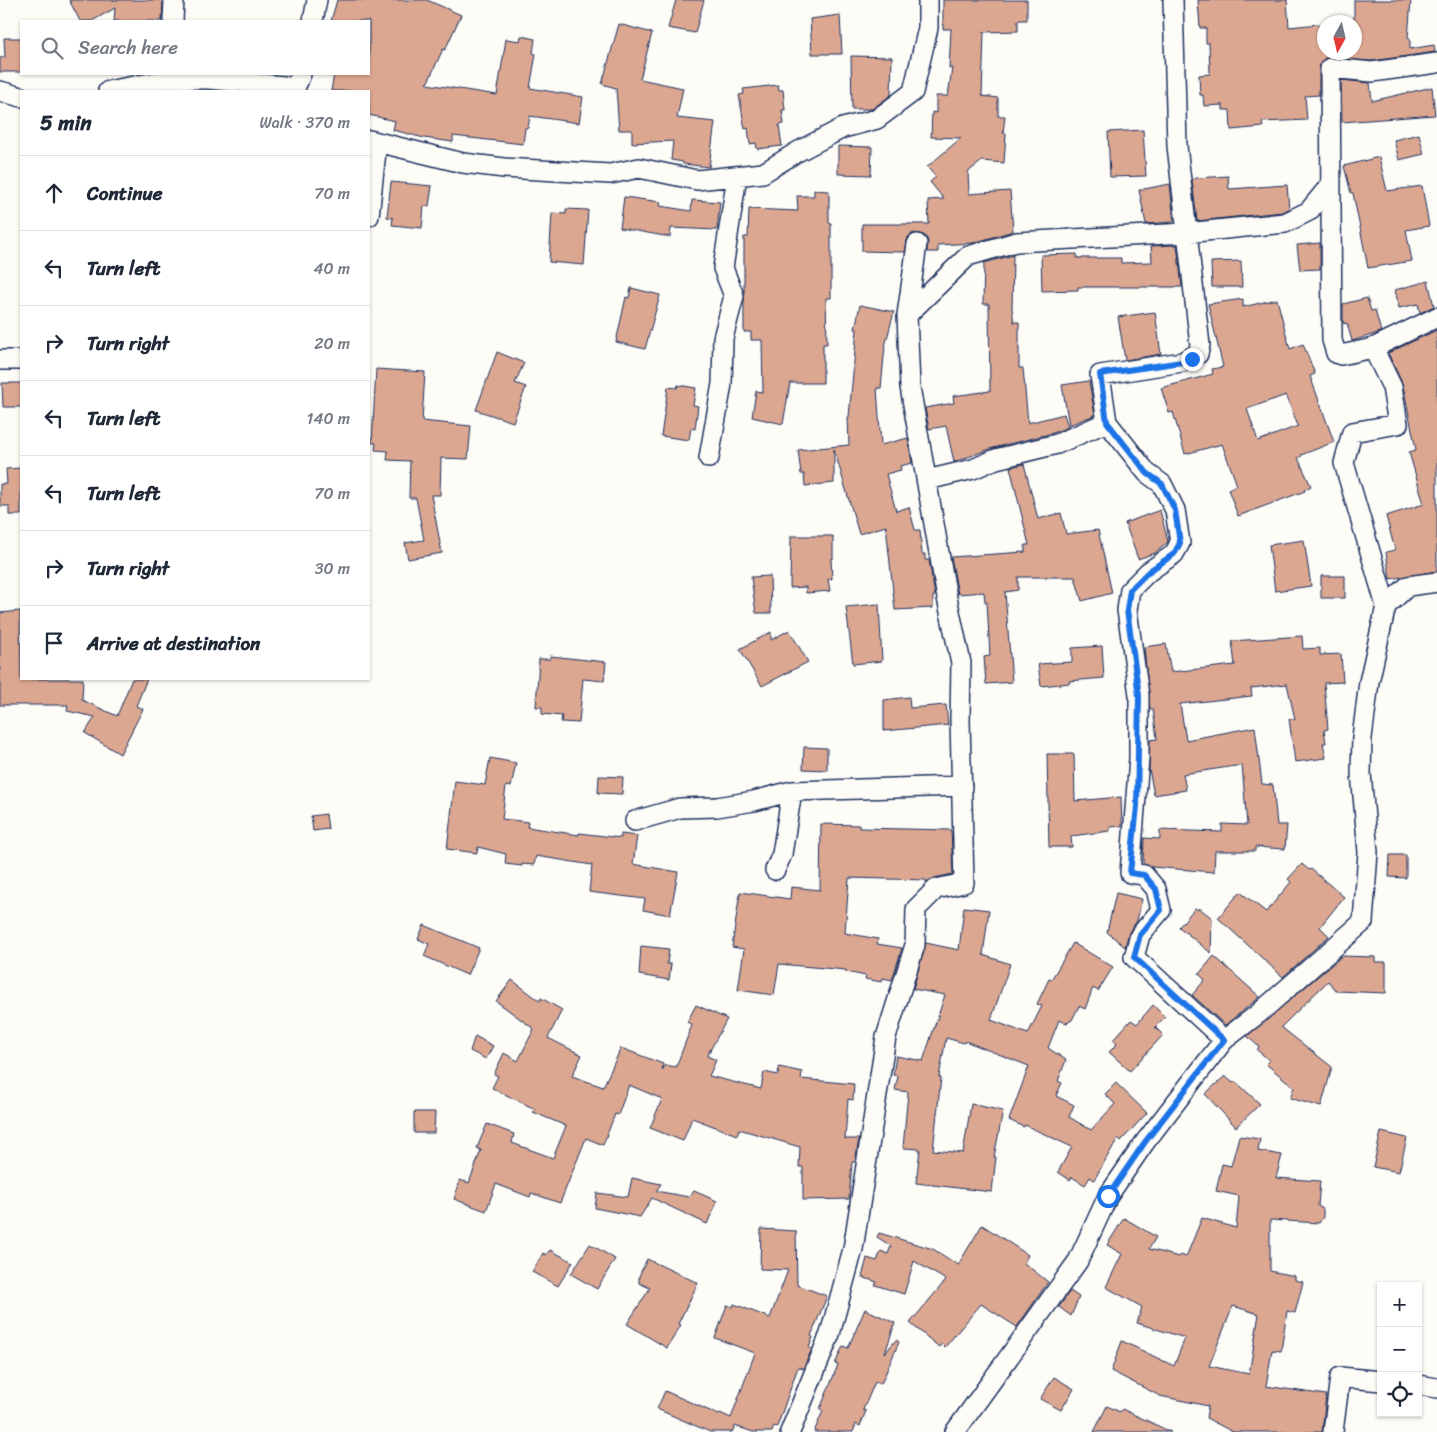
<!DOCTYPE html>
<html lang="en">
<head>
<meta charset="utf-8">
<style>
  body { margin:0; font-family:Sriracha,sans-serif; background:#f2f2f3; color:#1f2937 }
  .controls { position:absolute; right:15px; bottom:15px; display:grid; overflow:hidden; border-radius:0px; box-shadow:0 1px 4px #0004 }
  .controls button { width:45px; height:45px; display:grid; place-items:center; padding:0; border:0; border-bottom:1px solid #e0e1e3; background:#fff; color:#1f2937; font:25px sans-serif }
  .compass { position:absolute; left:1317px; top:15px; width:45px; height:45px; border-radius:50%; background:#fff; box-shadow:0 1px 4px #0004; rotate:188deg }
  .stop { position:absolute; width:15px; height:15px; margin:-11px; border:4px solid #1a73e8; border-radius:50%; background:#fff }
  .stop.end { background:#1a73e8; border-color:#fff; box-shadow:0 1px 5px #0008 }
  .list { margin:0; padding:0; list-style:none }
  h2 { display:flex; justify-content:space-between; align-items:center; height:65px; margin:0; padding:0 20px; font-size:21px }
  h2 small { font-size:16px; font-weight:400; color:#747a83 }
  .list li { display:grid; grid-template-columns:32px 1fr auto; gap:15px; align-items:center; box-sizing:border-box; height:75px; padding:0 20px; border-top:1px solid #e0e1e3 }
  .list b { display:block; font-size:19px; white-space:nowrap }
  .list em { font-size:16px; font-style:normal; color:#747a83 }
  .icon { flex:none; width:28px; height:28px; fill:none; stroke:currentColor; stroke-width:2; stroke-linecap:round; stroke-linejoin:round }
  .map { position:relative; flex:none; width:1437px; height:1432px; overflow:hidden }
  .search { position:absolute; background:#fff; box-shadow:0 1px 4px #0004; left:20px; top:20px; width:350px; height:55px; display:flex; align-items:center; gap:12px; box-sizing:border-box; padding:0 18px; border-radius:0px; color:#747a83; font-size:19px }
  .panel { position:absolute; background:#fff; box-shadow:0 1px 4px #0004; left:20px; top:90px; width:350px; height:590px; border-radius:0px }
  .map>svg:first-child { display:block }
</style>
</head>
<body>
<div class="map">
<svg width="1437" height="1432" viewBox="0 0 1437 1432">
  <rect width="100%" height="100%" fill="#fdfcf7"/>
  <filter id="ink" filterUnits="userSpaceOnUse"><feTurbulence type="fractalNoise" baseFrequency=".02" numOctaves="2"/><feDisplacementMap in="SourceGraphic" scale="10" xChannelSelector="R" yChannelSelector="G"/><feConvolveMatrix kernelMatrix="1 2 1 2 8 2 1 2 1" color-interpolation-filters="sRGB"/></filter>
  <g filter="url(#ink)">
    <path fill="#dca791" stroke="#1b2f5e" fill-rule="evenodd" d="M69 0H163L162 21H114L115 8 92 21H80Z
      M337 0H427L461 15 445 50 443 49 427 84 497 95 506 39 520 41 521 36 535 39 533 53 536 54 530 88 583 97 579 123 530 116 528 128H525L523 144 453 136V142L424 138 393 130 395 121 369 115V91H331L334 74H369V21H331Z
      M676 0H704L695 33 668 28Z
      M943 0H1027V20H1018V31L984 32 982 96 998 98V116H1005L1003 133H1006L1004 163 982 161 968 172 969 194 1010 191 1013 231 973 243 938 245V252H927L928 240 924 235 913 233 908 237 905 252 862 251V224H929L928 200 944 199 930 182 936 177 927 167 961 138 931 137 932 112 936 113V96H948L952 68H949L951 29H943Z
      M1198 0H1287L1289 27 1319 24 1321 52H1354V0H1411L1408 38H1410V49L1434 45 1435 52 1372 61 1325 58 1319 68V95L1305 96 1307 120 1262 122 1263 127 1231 130 1230 110H1223V105L1204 106 1203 95H1200L1199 75 1210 74 1209 43H1206V28H1200Z
      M840 15 842 54H812L810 19Z
      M619 24 652 33 640 79 683 88 677 118 715 122 709 167 683 164V162L671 160 673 141 632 143V130H619L616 88 602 84Z
      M4 38H21V72H0V58L5 57Z
      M851 56 892 57 891 95 872 109H852Z
      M1341 80 1370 83 1372 101 1432 87 1435 115 1342 122Z
      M778 85 779 90H783L785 110H782L784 124 779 125 782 146 757 149 756 143 750 144 748 128 745 129 739 95 744 94 743 89Z
      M1143 130 1146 176 1110 177 1108 132Z
      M1419 134 1424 154 1399 160 1394 140Z
      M838 146 872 147 871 175 838 174Z
      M1379 157 1387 191 1422 186 1429 226 1406 230 1412 261 1368 268 1353 193H1351L1344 166Z
      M1228 176 1229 189 1287 185 1289 209 1282 212 1197 221 1192 180 1196 178Z
      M391 182 432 186 429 206H424L422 228 392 225 393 218 387 217Z
      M1170 184 1174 222 1146 224 1139 190Z
      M814 190 829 191V223H831V298H826L827 344H823V383H790L783 424 752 417 756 391 763 392 762 340H751V332H744V237H748L749 209 798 211 797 196H814Z
      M624 197 661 202 660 206 691 211 692 200 720 202 717 230 671 228 670 237 620 228Z
      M566 209 588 210 584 265 549 262 552 213 566 214Z
      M1320 243V269L1300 270 1297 245Z
      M1177 245 1182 287H1078V290L1042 291 1041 255 1077 254V258H1121V263L1152 262 1151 246Z
      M1013 255 1012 309 1014 322H1019V368H1023L1028 423 1064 414 1068 427 1053 433 993 448 954 462 946 426 929 429 925 408 954 403 953 396 990 391 989 304H983L984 263Z
      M1241 261 1242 287H1212L1211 262Z
      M1428 281 1434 306 1420 313 1418 304 1399 308 1395 290Z
      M631 288 660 295 645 349 616 342 626 297 629 298Z
      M1367 298 1371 311 1375 310 1381 332 1352 341 1347 323 1344 324 1343 319V304Z
      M1243 299V307L1277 299 1290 349 1303 344 1315 374 1310 376 1334 442 1301 455 1302 456 1298 458 1311 486 1304 490 1305 491 1238 516 1228 489 1237 485 1222 444 1185 454 1173 412 1169 413 1161 388 1213 374 1212 369 1223 367 1208 304ZM1286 395 1298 426 1258 441 1247 409Z
      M860 305 894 312 885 346 881 388H877L881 445 908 438 912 463 900 466 901 470 886 474 896 511 909 507 915 530H920L922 554H925V560H929L935 596H933V608L895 610 886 526 859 534 834 449V483L805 486 804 474H801L798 450 849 445 848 417H849L857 329H855Z
      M1155 312 1161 354 1125 360 1118 317Z
      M1437 330V571L1390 579 1386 552 1395 550 1386 516 1424 504 1409 452 1416 450 1403 385 1388 353Z
      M497 352 524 363 515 383 526 387 513 422 476 410Z
      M376 369 425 372 422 421 471 426 468 459 441 458 440 495H431L442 553 408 559 405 543 424 540 416 498H409L410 461 387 460 388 451 375 450 376 443H372Z
      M1089 381 1095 415 1069 425 1062 385Z
      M2 383H21V407H3Z
      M678 385 696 388 693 405 698 406 695 429 691 428 689 440 661 436 668 387 677 388Z
      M1024 464 1038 519 1061 513 1066 534 1098 530 1112 593 1082 601 1075 577H1018V590L1005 592 1012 682 986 684 984 657 990 656 987 602H985L984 592 958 594 951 557 1025 552V545H1029L1010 467Z
      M21 468V515H9V506H0V484H7L6 469Z
      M1160 510 1168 542 1155 553 1138 559 1125 523Z
      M791 536H833V559H831L832 579H828L830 591 806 593V587L790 588Z
      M1304 540 1311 586 1275 591 1269 545Z
      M770 576 771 613H756L751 577Z
      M1321 576H1345V598H1321Z
      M879 604 882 661 853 664 846 607Z
      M20 611 21 679H83L82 700 117 716 132 679H147L136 706 143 709 120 754 85 733 95 717 67 711 68 705H0V613Z
      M789 630 808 662 762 686 740 649 771 632V640Z
      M1302 636 1303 649 1320 648V655L1341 654 1343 682 1324 683 1328 729 1324 730 1326 743H1323L1326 758 1295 762 1289 719H1295L1287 684 1251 688 1252 696 1180 704 1186 740 1255 727 1262 784 1273 785 1277 825H1287L1285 849 1255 847V851H1215L1214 872 1152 867 1143 864 1144 838 1160 839V830L1222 832V824L1247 825 1242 765 1183 774 1186 790 1154 795 1149 769 1150 740 1157 739 1153 709H1150L1144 647 1166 644 1171 672 1235 665 1232 641Z
      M1102 646 1104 678 1069 681 1070 683 1041 686 1038 664 1072 662V648Z
      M550 656 606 662 604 681 583 679 579 723 561 722 562 716 542 714V707H536L539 659H550Z
      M909 697 910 708 946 705 948 725 884 731V700Z
      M804 747 827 748V770L803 769Z
      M1047 754H1074L1075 801 1121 797 1122 826 1110 827V831L1071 836 1072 847H1049Z
      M490 758 516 763 511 787 506 786 502 819 528 822 527 827 579 835V833L621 838V834L637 836 633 864 678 872 670 915 643 910 645 899 589 892 592 865 536 856 534 865 522 864V866L505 864 506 854 478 847 477 853 447 849 455 781 485 785Z
      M599 776 623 777 622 794 598 793Z
      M326 814 328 829 313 831 311 816Z
      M821 824 859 825V828L951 830 953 874 934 878 926 883V880L849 878 845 933 878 939 877 944 902 948 892 980 883 978 882 982 865 979 866 976 846 972V970L779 964 774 995 738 990 744 949 732 947 740 892 790 899 791 887 820 890Z
      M1390 855H1406V878L1389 877Z
      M1302 864 1309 870 1311 869 1344 897 1320 927 1329 936 1283 977 1218 918 1240 892 1266 912 1291 882 1288 879Z
      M1116 893 1142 899 1137 921 1129 932 1125 947 1107 932Z
      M964 907 989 910 983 955 1010 964 991 1020 1028 1034 1042 1006 1037 1004 1049 979 1051 980 1073 943 1113 967 1098 991 1093 988 1085 1009 1079 1006 1072 1020 1067 1023 1059 1020 1048 1048 1066 1060 1058 1081 1062 1083 1056 1096 1074 1105 1069 1117 1091 1130 1115 1104 1105 1094 1116 1083 1147 1113 1121 1141 1118 1138 1094 1180 1090 1177 1085 1185 1072 1177 1070 1180 1058 1172 1072 1147 1025 1125 1024 1127 1009 1120 1029 1066 965 1041 964 1043 946 1038 939 1077 941 1078 933 1150 963 1153 971 1104 1003 1111 994 1157H996L992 1192 916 1183 920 1149 903 1148 908 1092 895 1090 898 1076 893 1075 896 1056 923 1061 945 995 913 989 926 943 959 950Z
      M1195 908 1198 910 1199 908 1212 918 1211 953 1179 927Z
      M424 925 479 948 467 975 424 956 429 944 418 939Z
      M641 946 669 949 667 964H671L669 980 639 975Z
      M1214 956 1260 997 1225 1025 1192 995 1205 980 1199 974Z
      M1342 956 1375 957V962H1386V993L1336 991 1328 981 1281 1027 1332 1067 1321 1107 1290 1098 1294 1087 1266 1064 1269 1060 1257 1050 1259 1047 1247 1036Z
      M512 980 540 1001 541 998 562 1010 548 1038 582 1055 572 1076 603 1087 621 1048 663 1064 662 1071 665 1065 676 1067 692 1025 687 1022 696 1005 727 1019 707 1056 716 1060 709 1076 761 1089 764 1072 778 1075 779 1067 802 1072 801 1079 854 1084 853 1100 848 1099 845 1139H859L855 1162H852L849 1199 803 1200V1167H799L800 1147 739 1129 737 1135 692 1118 683 1141 650 1128 662 1099 629 1085 618 1115 615 1114 603 1145 586 1138 560 1203 531 1193 530 1197 496 1184 486 1211 454 1199 460 1180 469 1183 481 1150 477 1148 487 1124 514 1134 512 1143 553 1158 566 1126 533 1112 535 1109 492 1088 498 1076 494 1074 504 1053 518 1061 534 1029 496 1001Z
      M1153 1005 1165 1017 1155 1027 1163 1035 1130 1071 1109 1052 1117 1044 1113 1040 1131 1020 1137 1024Z
      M475 1036 493 1046 486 1059 470 1051Z
      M1225 1076 1233 1083 1235 1081 1260 1104 1236 1127 1205 1094Z
      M414 1112H435L434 1133H414Z
      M1381 1132 1407 1138 1399 1172 1373 1167Z
      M1239 1136 1260 1139 1258 1151 1282 1155 1276 1178 1320 1181 1318 1206 1323 1209V1217L1319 1223 1270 1220V1271L1295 1276V1280L1303 1282 1295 1313 1287 1311 1281 1351 1272 1350 1266 1386 1326 1395 1322 1432H1233L1206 1418 1208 1406 1160 1396 1111 1371 1122 1341 1174 1366 1185 1338 1137 1323 1142 1307 1106 1287 1122 1254 1107 1245 1124 1218 1156 1237 1149 1249 1179 1257 1181 1255 1186 1257 1202 1218 1236 1228 1239 1196 1216 1191 1222 1164 1231 1166ZM1233 1306 1259 1314 1249 1374 1209 1366Z
      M632 1178 661 1184 656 1191 689 1197 694 1191 717 1201 707 1224 652 1198 640 1217 595 1208 597 1193 628 1197Z
      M982 1225 1028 1255 1024 1263 1048 1282 1017 1327 981 1304 945 1347 942 1344 939 1347 910 1323 946 1280 914 1261 904 1294 875 1285 877 1282 862 1277 867 1258 877 1261 881 1251 888 1254 891 1246 877 1237 879 1233 933 1249 958 1265Z
      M761 1229 796 1231 797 1285 827 1296 811 1336 813 1337 809 1348 812 1349 803 1369 798 1367 777 1427 774 1426 772 1432H753L735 1426 732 1432H710L657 1409 665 1391 719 1415 720 1413 731 1418 755 1353 715 1338 727 1305 733 1307 734 1304 770 1318 788 1270 760 1269Z
      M590 1244 615 1259 597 1289 571 1274Z
      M550 1250 573 1262 558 1286 532 1272 543 1253 546 1255Z
      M647 1259 698 1283 678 1324 681 1325 667 1348 627 1324 650 1288 639 1283V1276Z
      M1070 1291 1079 1297 1071 1316 1059 1307Z
      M865 1309 895 1323 885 1353 896 1340 899 1342 881 1384 875 1382 863 1410 866 1411 860 1426 856 1424 853 1432H814L823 1411 820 1409 838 1365 835 1364 843 1346 848 1348Z
      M1054 1377 1074 1389 1061 1410 1040 1399Z
      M1107 1406 1120 1412 1122 1409 1171 1432H1094Z"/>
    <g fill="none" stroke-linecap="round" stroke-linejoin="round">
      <g stroke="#1b2f5e" stroke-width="22">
        <path id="minor" d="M173 21 174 0
          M313 21 317 0
          M0 91 21 97
          M108 91 170 79H208L284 86 287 91
          M294 91 301 74
          M369 140 463 163 504 168 610 174 639 168 697 180 763 173 797 152 843 128 877 119 913 92 928 28V0
          M369 216 377 142
          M907 315 968 256 1016 242 1186 233 1285 223 1309 211 1331 184
          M1373 348 1341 355 1336 353 1332 340 1330 68 1372 72 1437 63
          M0 360H21
          M1107 422 1147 473 1162 484 1175 510 1180 543 1174 554 1148 572 1130 590 1127 610 1139 695V758L1130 873 1144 875 1156 889 1161 910 1140 935 1134 957 1224 1040
          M709 458 722 384 723 338 734 296 723 268 737 176
          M927 480 973 469 996 459 1057 444 1107 422 1100 375 1182 362 1198 354 1200 345 1177 146 1173 0
          M1386 606 1344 463 1352 432 1398 424 1392 387 1373 348 1437 317
          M635 821 680 808 717 807 754 801 792 791 962 786
          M775 870 782 854 792 791
          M1418 1385 1437 1388
          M790 1432 830 1334 853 1249 886 1037 915 945 916 909 936 889 964 883 960 720 961 663 947 598 910 387 907 315 917 244
          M955 1432 1078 1261 1108 1196 1145 1142 1224 1040 1258 1014 1363 922 1368 852 1361 773 1362 738 1369 682 1386 606 1408 586 1437 582
          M1333 1432 1340 1377 1381 1381"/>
      </g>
      <use href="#minor" stroke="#fdfcf7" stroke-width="19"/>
    </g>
  </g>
  <g fill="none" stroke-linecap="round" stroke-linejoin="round" filter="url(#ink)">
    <path stroke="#1a73e8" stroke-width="6" d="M1108 1196 1145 1142 1224 1040 1134 957 1140 935 1161 910 1156 889 1144 875 1130 873 1137 806 1139 696 1127 610 1130 590 1148 572 1174 554 1180 543 1175 510 1162 484 1147 473 1107 422 1100 374 1182 362 1192 359"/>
  </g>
</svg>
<div class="controls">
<button>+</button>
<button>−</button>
<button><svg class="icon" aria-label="locate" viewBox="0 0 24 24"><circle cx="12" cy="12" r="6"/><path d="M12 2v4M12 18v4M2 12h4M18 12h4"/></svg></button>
</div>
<svg class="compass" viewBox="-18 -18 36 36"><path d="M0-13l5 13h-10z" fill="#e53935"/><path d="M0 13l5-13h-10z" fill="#747a83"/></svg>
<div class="stop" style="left:1108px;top:1196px"></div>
<div class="stop end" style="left:1192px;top:359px"></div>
<div class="search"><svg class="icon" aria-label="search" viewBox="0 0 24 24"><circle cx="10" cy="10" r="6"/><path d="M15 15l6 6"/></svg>Search here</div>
<section class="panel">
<h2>5 min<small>Walk · 370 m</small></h2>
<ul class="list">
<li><svg class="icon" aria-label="ahead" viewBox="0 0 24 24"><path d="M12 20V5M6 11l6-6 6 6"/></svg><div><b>Continue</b></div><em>70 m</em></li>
<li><svg class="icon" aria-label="left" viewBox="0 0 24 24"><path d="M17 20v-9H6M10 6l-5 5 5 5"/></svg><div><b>Turn left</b></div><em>40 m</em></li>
<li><svg class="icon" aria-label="right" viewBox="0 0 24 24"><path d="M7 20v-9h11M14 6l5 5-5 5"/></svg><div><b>Turn right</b></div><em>20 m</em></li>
<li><svg class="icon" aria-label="left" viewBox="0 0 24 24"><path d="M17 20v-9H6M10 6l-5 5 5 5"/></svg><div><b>Turn left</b></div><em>140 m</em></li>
<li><svg class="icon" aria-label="left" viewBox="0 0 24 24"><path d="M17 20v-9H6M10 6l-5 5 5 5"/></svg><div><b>Turn left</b></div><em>70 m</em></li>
<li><svg class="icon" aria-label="right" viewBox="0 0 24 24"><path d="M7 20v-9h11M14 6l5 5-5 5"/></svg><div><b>Turn right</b></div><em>30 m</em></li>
<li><svg class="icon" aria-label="arrive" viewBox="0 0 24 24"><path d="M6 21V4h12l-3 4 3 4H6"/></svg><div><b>Arrive at destination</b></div></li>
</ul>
</section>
</div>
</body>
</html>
